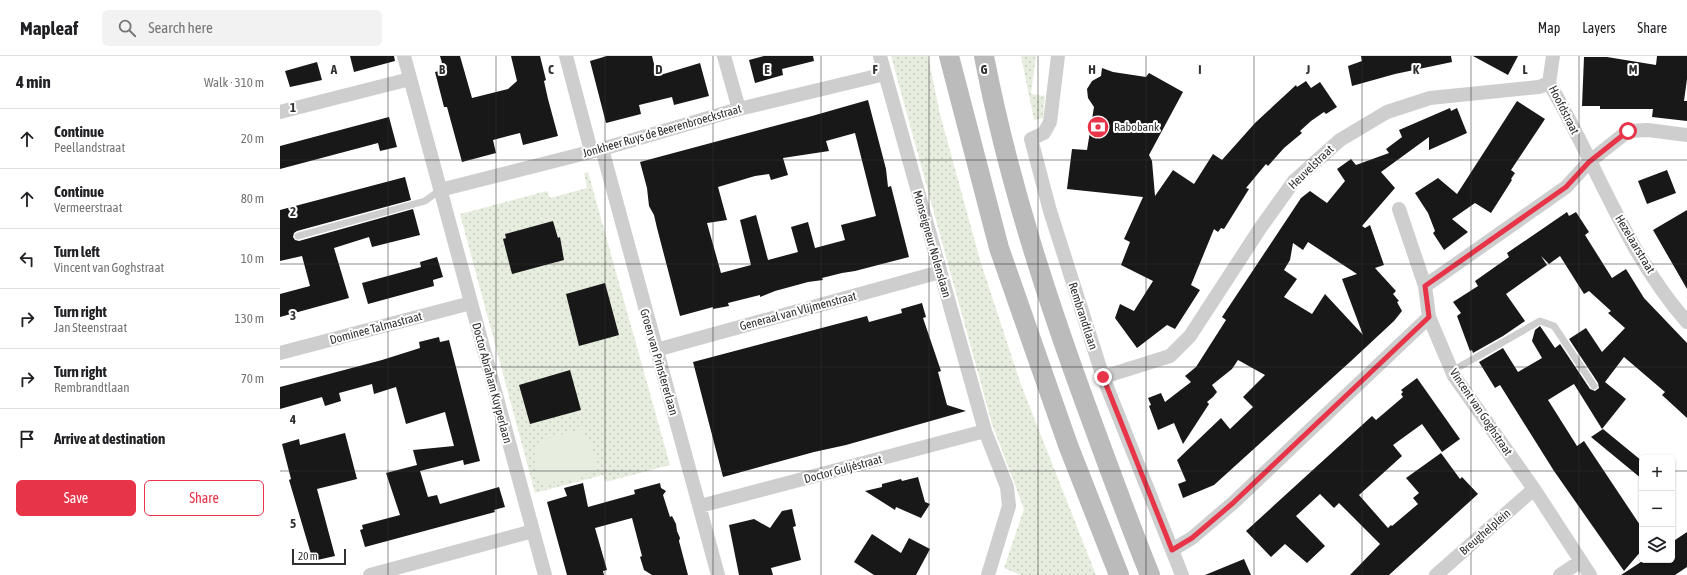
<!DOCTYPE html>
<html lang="en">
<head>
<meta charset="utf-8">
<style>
  body { margin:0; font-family:"Asap Condensed",sans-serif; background:#f2f2f2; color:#202124 }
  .controls { position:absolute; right:12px; bottom:12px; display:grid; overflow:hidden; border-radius:6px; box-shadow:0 1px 3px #0004 }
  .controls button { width:36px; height:36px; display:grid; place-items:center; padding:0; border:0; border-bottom:1px solid #e0e0e0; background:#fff; color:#202124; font:20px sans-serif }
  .scale { position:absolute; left:12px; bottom:10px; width:54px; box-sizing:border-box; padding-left:4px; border:2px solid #313131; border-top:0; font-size:11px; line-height:14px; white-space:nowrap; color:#313131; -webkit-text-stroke:3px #fff; paint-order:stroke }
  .stop { position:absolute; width:12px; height:12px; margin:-9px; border:3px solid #e73448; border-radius:50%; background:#fff }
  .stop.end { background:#e73448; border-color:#fff; box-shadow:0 1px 4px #0008 }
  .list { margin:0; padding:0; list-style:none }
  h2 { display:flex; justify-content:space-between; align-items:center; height:52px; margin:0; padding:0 16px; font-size:17px }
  h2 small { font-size:13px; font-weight:400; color:#757577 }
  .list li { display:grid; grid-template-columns:26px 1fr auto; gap:12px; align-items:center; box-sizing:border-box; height:60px; padding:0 16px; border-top:1px solid #e0e0e0 }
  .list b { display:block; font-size:15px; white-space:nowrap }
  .list p { margin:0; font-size:13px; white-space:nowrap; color:#757577 }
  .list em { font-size:13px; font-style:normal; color:#757577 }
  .actions { display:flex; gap:8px; padding:12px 16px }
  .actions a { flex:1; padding:9px 0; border:1px solid #e73448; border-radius:6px; text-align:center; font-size:14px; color:#e73448 }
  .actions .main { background:#e73448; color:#fff }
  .icon { flex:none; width:22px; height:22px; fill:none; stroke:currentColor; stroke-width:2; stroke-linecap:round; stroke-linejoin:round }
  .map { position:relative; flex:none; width:1407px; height:519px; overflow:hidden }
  header { display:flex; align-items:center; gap:24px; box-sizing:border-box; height:56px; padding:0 20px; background:#fff; border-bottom:1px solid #e0e0e0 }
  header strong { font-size:19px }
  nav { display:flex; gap:22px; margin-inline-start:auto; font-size:14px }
  .search { width:280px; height:36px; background:#f2f2f2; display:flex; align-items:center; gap:10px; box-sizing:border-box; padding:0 14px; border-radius:6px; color:#757577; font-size:15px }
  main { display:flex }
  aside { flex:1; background:#fff }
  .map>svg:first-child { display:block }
</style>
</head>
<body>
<header>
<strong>Mapleaf</strong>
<div class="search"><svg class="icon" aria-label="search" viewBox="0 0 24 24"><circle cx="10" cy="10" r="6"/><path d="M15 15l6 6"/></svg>Search here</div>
<nav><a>Map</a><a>Layers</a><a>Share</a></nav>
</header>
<main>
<aside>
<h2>4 min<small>Walk · 310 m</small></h2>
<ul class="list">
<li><svg class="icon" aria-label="ahead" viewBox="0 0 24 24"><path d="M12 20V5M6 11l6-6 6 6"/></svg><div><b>Continue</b><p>Peellandstraat</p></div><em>20 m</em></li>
<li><svg class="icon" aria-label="ahead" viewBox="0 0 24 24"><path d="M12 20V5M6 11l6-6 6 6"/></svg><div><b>Continue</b><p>Vermeerstraat</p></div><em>80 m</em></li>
<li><svg class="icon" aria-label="left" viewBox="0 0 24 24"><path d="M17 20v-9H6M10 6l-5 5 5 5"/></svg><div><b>Turn left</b><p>Vincent van Goghstraat</p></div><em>10 m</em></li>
<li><svg class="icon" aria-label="right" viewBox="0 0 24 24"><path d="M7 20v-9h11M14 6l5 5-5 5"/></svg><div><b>Turn right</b><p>Jan Steenstraat</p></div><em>130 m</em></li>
<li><svg class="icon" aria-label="right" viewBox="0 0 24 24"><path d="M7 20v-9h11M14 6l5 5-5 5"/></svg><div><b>Turn right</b><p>Rembrandtlaan</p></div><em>70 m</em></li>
<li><svg class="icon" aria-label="arrive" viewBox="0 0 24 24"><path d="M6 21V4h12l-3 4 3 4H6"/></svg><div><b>Arrive at destination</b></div></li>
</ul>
<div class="actions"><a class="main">Save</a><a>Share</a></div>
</aside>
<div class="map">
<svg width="1407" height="519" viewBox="0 0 1407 519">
  <defs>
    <pattern id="grass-dots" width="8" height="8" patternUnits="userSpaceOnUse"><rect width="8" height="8" fill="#e8eedf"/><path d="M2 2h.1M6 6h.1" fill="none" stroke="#c7cdc0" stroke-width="1.8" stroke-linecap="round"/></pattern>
  </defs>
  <rect width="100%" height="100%" fill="#fff"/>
  <path fill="url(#grass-dots)" d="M611 0H648L660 58 700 204 740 326 816 519H741L724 512 744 453 712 368Z
    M741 0H756L751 38 765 40 763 62 754 64Z
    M308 116 390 409 326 426 323 419 255 437 180 158 267 135 270 142 307 132 304 117Z"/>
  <path fill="#e8eedf" d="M302 373C312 389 317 396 314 415L294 423 265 427 256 419 254 399 261 384Z"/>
  <path fill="#181818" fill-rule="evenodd" d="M70 0H114L115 5 74 16Z
    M160 0H180L192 42 228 33 237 25 231 0H260L266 24 264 25 268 43 278 80 243 89 240 77 213 84 216 97 182 106 167 51H164L155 16 164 14Z
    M327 0H372L377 20 420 7 429 40 394 49 392 41 359 49 361 58 326 67 310 5Z
    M484 0H533L534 5 502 13 503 19 475 27 469 4Z
    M1081 0H1171L1172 6 1115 18 1072 30 1068 10 1082 5Z
    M1193 0H1238L1228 19Z
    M1377 0H1407V23L1404 45H1407V65L1372 61 1373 53H1320V50H1302L1304 1H1327L1376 9Z
    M37 6 42 24 10 31 5 15Z
    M822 12 833 16 866 21 869 17 903 36 869 99 872 105 875 140 893 114 914 128 933 98 942 104 975 67 1016 29 1017 31 1026 25 1031 32 1040 26 1057 51 1046 58 1044 56 1031 65 1020 75 1022 77 1004 92 988 110 986 108 966 132 969 133 944 173 941 172 938 176 934 173 911 229 920 234 895 273 887 269 857 292 835 262 840 248 854 255 873 225 841 209 850 186 844 183 863 141 787 133 792 93 807 94 814 51 808 42 807 33 812 25 821 20Z
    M588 44 606 113 608 131 611 130 629 201 575 215 562 217 542 222 543 224 528 226 495 235 480 241V239L448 247 449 250 433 253V251L400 260 377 172 374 159 369 150 367 132 360 106 532 60ZM575 77 596 160 561 169 565 184 535 192 528 166 511 171 518 196 488 204 476 159 460 164 471 209 441 217 427 167 447 164 438 131 475 120 489 118 491 124 508 119 503 102 549 95 546 85Z
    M1237 45 1265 63 1231 114 1235 117 1231 123 1232 124 1211 157 1195 147 1172 163 1188 176 1164 194 1153 177 1155 175 1148 157 1135 137 1158 122 1177 138Z
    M1170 52 1171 55 1177 52 1187 77 1149 94V81L1101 116 1115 132 1082 170 1085 172 1090 169 1104 209 1095 212 1116 235 1113 238 1119 245 1117 246 1122 255 1114 265 1071 305 934 429 903 442 898 428 906 425 897 404 941 362 950 373 973 351 963 341 985 319 958 304 952 313 932 329 937 336 933 341 927 346 929 348 903 388 894 367 878 374 869 350 871 349 868 342 881 337 885 346 911 326 905 320 916 311 946 264 942 261 1021 142 1030 135 1047 147 1065 125 1057 113 1071 103 1076 109 1109 97 1106 93 1122 81 1119 74ZM1028 186 1077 218 1062 223 1083 279 1045 238 1032 258 1004 241 1017 223 1004 214 1010 204 1013 187 1023 194Z
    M109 61 117 91 100 95 98 87 0 113V90Z
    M1387 114 1396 137 1367 148 1358 125Z
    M125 121 131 144 17 175 14 177 13 181 15 184 19 185 133 153 140 179 92 191 89 181 54 192 69 242 0 261V238L30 230 22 200 0 205V154Z
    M1407 154V233L1373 174Z
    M1287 156 1289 160 1296 156 1309 176 1305 179 1332 222 1346 213 1364 242 1407 287V362L1382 339 1385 336 1344 301 1325 326 1346 343 1322 373 1294 328 1268 344 1297 390 1304 385 1362 472V494L1344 515 1274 415 1220 329 1215 332 1199 306 1223 292 1238 316 1262 302 1252 285 1255 274 1260 270 1275 292 1280 288 1310 333 1315 335 1319 332 1318 327 1289 283 1306 272 1322 296 1345 272 1328 257 1331 255 1309 235 1304 238 1280 200 1269 208 1261 200 1267 209 1226 238 1245 265 1223 280 1193 297 1192 294 1190 295 1177 260 1181 257 1173 246 1198 230 1195 225 1229 201 1227 197Z
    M273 165 278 182 280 181 284 204 232 218 223 183 226 182 225 178Z
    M157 201 163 221 153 224 154 230 88 248 82 227 141 211 140 206Z
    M325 227 339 279 299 290 286 238Z
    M642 247 646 261 643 262 661 315 658 316 667 349 686 355 566 389 534 396 443 421 413 306 587 260 589 266 622 257 621 253Z
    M159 281 160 286 169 284 200 405 184 409 183 404 140 415 148 441 157 439 160 448 219 431 225 451 214 454 215 456 85 491 80 474 83 473 82 469 120 459 106 417 137 409 133 394 174 390 165 356 126 368 116 331 94 338 92 328 59 337 61 345 45 350 42 341 0 353V331L102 304 140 292 139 286Z
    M290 314 301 354 250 368 239 329Z
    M1137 322 1180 383 1162 396 1142 368 1113 389 1122 400 1079 439 1108 472 1111 469 1112 470 1138 448 1133 442 1139 437 1126 422 1161 397 1180 423 1182 421 1198 438 1109 519H1070L1100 488 1059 447 1054 452 1040 438 1016 460 1045 490 1027 507 1005 488 991 501 966 475 1092 360 1096 364 1123 341 1121 338 1123 336 1121 334Z
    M1323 373 1362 405V423L1311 381Z
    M65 377 77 423 37 433 55 500 33 505 9 424 11 423 2 388 19 383 20 389Z
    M638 421 645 446 650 448 641 462 616 451 615 454 585 435 602 431V428L621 423 622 425Z
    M303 427 308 451 355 438 354 434 380 427 381 432 386 435 383 439 390 461 392 460 396 468 397 475 400 482 399 485 408 519H372L364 514 360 501 362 500 352 462 315 472 327 514 323 515 324 519H287L267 446 287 440 284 432Z
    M512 453 516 470 513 471 521 504 491 512 493 519H459L449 469 474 463 490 472 502 455Z
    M1407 476V511L1395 519H1341L1364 504H1392V486Z
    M592 478 621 497 629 482 650 493 636 519H594L574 506Z
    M964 503 971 519H925Z"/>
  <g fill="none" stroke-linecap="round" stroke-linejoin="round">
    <path stroke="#cecece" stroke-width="7" d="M18 180 145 145 160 134
      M1172 315 1260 265 1274 270 1314 330"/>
    <path stroke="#cecece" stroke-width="14" d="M124 0 265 519
      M286 0 311 95
      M444 0 459 53
      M600 0 705 375 727 431 729 450 708 519
      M778 0 770 66 764 77 751 83 770 155 823 321 902 519
      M1273 0 1269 27C1316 106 1345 196 1407 266
      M0 56 130 23
      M322 93 438 519
      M160 134 322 93 459 53 605 18
      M1119 153 1145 230 1149 261 1174 320 1254 433 1310 519
      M1145 230 1286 131 1309 106 1348 75 1368 74 1407 79
      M376 294 660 216
      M0 297 191 247
      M823 321 890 300 910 280 981 171 1014 125 1060 84 1107 56 1150 42 1259 31 1269 27
      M420 450 705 375
      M892 494 912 482 953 447 1149 261
      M90 519 253 475
      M1156 519 1254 433
      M1280 519 1301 505"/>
    <path stroke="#bbb" stroke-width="20" d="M669 0 719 192 788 389 839 519
      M704 0C728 124 767 244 811 363 830 415 849 467 870 519"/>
  </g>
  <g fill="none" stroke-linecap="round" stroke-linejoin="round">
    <path stroke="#e73448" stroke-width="5" d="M823 321 892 494 912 482 953 447 1149 261 1145 230 1286 131 1309 106 1348 75"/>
  </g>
  <path fill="none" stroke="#313131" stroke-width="1" stroke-opacity="0.55" d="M108 0V519M216 0V519M325 0V519M433 0V519M541 0V519M649 0V519M758 0V519M866 0V519M974 0V519M1082 0V519M1191 0V519M1299 0V519M0 104H1407M0 208H1407M0 311H1407M0 415H1362M1392 415H1407"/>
  <defs>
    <g id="bank-disc" transform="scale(1.15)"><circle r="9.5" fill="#e73448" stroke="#fff"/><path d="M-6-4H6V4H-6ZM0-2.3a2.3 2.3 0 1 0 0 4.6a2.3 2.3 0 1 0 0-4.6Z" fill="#fff"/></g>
  </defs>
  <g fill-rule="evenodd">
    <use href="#bank-disc" x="818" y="71"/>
  </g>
  <g text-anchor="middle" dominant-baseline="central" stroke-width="4" stroke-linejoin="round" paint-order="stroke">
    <g font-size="12" fill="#313131" stroke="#fff">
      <text transform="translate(1284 54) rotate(63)">Hoofdstraat</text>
      <text transform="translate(382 75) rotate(-16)">Jonkheer Ruys de Beerenbroeckstraat</text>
      <text transform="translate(1031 111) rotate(-44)">Heuvelstraat</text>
      <text transform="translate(652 188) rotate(74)">Monseigneur Nolenslaan</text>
      <text transform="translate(1355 188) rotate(59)">Hezelaarstraat</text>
      <text transform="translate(518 255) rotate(-15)">Generaal van Vlijmenstraat</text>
      <text transform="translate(803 260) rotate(72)">Rembrandtlaan</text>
      <text transform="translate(96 272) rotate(-15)">Dominee Talmastraat</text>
      <text transform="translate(379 306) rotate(74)">Groen van Prinstererlaan</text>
      <text transform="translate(212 327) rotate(75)">Doctor Abraham Kuyperlaan</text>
      <text transform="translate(1201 356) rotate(56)">Vincent van Goghstraat</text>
      <text transform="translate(563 413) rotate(-15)">Doctor Guljéstraat</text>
      <text transform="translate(1205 476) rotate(-41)">Breughelplein</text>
    </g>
    <g font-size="12" fill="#313131" stroke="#fff" text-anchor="start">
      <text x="834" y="71">Rabobank</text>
    </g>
  </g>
  <g font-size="13" text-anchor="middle" font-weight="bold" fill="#313131" stroke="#fff" stroke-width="4" stroke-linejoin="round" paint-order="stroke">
    <text x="54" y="18">A</text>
    <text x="162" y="18">B</text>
    <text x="271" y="18">C</text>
    <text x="379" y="18">D</text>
    <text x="487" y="18">E</text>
    <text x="595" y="18">F</text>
    <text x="704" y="18">G</text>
    <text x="812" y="18">H</text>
    <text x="920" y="18">I</text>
    <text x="1028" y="18">J</text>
    <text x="1136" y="18">K</text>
    <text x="1245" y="18">L</text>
    <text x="1353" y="18">M</text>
    <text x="13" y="56">1</text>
    <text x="13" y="160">2</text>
    <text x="13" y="264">3</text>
    <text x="13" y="368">4</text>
    <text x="13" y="472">5</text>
  </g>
</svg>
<div class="controls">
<button>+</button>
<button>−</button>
<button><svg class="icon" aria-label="layers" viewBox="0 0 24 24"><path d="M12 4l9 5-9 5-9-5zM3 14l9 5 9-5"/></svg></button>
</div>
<div class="scale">20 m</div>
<div class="stop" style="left:1348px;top:75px"></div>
<div class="stop end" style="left:823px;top:321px"></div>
</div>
</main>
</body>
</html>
